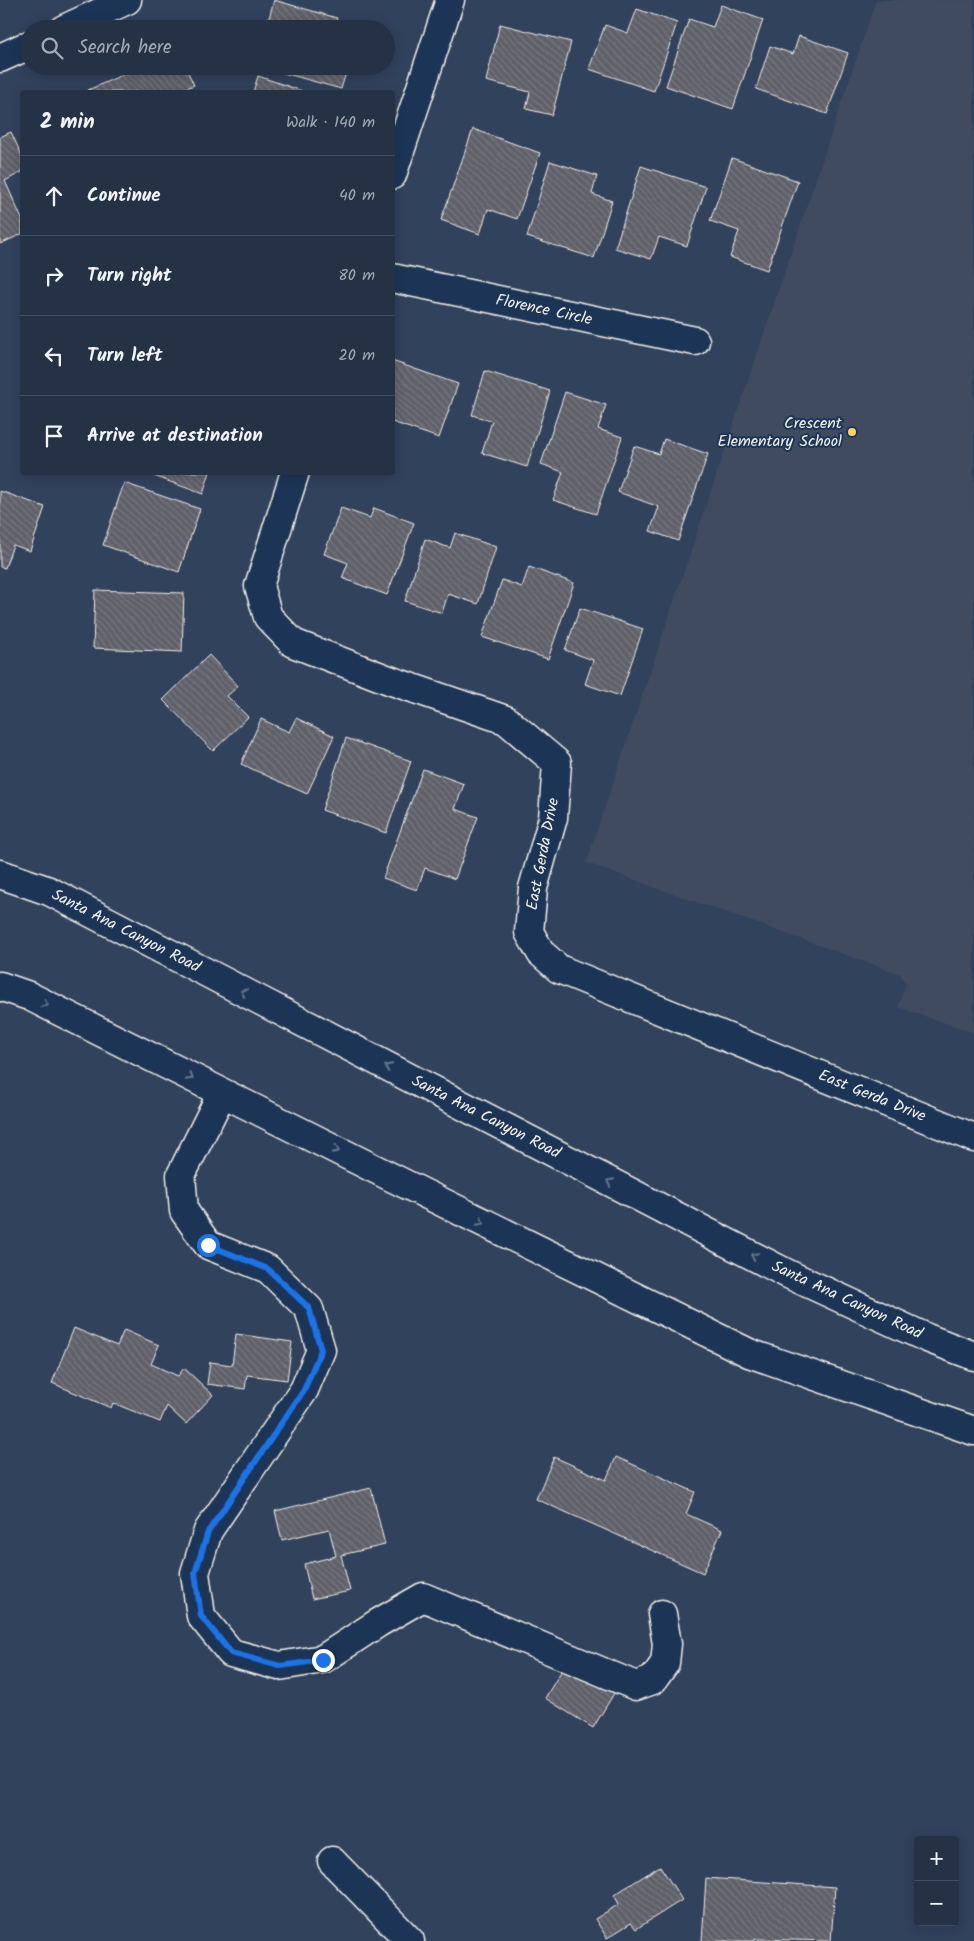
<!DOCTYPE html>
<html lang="en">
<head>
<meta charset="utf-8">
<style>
  body { margin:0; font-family:Kalam,sans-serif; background:#2d3a4d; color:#f1f3f6 }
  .controls { position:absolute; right:15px; bottom:15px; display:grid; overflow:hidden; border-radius:5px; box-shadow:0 2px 12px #0003 }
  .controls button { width:45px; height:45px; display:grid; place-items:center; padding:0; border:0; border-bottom:1px solid #424d5f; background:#253246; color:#f1f3f6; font:25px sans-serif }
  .stop { position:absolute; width:15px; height:15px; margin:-11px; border:4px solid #1a73e8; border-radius:50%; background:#fff }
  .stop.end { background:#1a73e8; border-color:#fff; box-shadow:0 1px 5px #0008 }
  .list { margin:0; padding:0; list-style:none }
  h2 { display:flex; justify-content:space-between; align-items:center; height:65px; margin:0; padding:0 20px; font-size:21px }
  h2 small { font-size:16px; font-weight:400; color:#a3aab3 }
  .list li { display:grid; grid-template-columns:32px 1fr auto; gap:15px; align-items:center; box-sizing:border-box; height:80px; padding:0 20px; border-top:1px solid #424d5f }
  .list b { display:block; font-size:19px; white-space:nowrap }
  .list em { font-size:16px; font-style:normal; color:#a3aab3 }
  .icon { flex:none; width:28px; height:28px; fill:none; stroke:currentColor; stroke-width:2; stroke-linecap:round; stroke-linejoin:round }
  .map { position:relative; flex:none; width:974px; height:1941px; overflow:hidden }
  .search { position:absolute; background:#253246; box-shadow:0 2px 12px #0003; left:20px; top:20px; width:375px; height:55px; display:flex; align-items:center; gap:12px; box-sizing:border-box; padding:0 18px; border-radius:28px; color:#a3aab3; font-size:19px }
  .panel { position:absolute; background:#253246; box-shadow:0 2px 12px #0003; left:20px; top:90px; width:375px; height:385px; border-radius:5px }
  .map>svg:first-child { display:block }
</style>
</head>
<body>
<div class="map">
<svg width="974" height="1941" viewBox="0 0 974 1941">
  <defs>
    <pattern id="building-back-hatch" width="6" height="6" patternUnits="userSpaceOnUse" patternTransform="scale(1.25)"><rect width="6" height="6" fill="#60606a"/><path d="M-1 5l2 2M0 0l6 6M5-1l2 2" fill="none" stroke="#77777f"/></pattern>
  </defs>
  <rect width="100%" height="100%" fill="#31425d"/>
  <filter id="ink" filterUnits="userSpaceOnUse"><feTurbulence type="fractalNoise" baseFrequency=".02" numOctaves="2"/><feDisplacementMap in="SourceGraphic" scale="10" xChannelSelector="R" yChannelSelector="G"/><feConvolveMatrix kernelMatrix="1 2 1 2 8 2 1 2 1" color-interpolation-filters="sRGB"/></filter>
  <g filter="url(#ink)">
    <path fill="#3f4b61" d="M876 0H974V1033L898 1007 906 984 900 974 586 863Z"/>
    <path fill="url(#building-back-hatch)" stroke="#f4f1e8" d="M274 0 337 18 334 29H266Z
      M721 5 763 20 733 109 666 86 689 19 713 27Z
      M637 9 677 23 654 91 589 69 605 25 628 33Z
      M500 24 571 42 552 115 526 109 530 92 486 81Z
      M799 36 848 53 827 114 756 89 770 46 793 54Z
      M143 66H185L194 85 176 92H89L88 90Z
      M274 66H348L341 89 273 70Z
      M258 76 305 92H253Z
      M473 129 540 153 517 219 488 209 480 234 441 220Z
      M11 132 22 156V172L5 181 22 219V234L0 244V137Z
      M732 158 798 181 767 270 730 257 739 231 710 221Z
      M550 161 597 176 592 194 612 201 594 258 527 237Z
      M641 166 706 187 687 246 659 237 651 259 615 248Z
      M392 361 458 384 439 438 392 422Z
      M485 371 550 391 527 467 482 453 492 421 472 415Z
      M565 392 606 405 598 429 622 437 596 514 553 500 563 472 541 464Z
      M664 439 708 454 678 541 650 531 659 507 618 492 634 446 659 454Z
      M143 472H210L203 494Z
      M124 483 200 509 179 572 103 545Z
      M0 491 45 507 30 551 13 545 5 568 0 567Z
      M341 508 370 518 374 508 414 523 387 595 342 578 348 563 324 554Z
      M455 533 496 547 478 604 448 594 442 613 405 601 425 539 450 548Z
      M529 567 574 583 548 659 482 637 502 580 522 587Z
      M95 590 184 593 182 652 93 648Z
      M580 608 643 629 620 696 585 684 593 660 565 650Z
      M209 655 238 686 227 696 248 717 213 751 163 700Z
      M296 718 334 736 307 794 241 764 261 719 289 732Z
      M346 738 411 761 386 833 322 810Z
      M423 769 464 784 455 809 478 817 455 879 425 868 417 890 383 878Z
      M74 1328 117 1346 124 1330 159 1345 151 1364 178 1376 184 1368 213 1395 186 1424 167 1406 160 1422 113 1403 111 1408 52 1383Z
      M236 1334 292 1342 287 1380 247 1375 245 1389 207 1384 210 1362 232 1365Z
      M554 1457 606 1480 616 1457 695 1492 686 1514 722 1530 703 1573 536 1499Z
      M371 1488 385 1545 341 1555 350 1591 312 1599 304 1564 336 1556 329 1529 282 1540 275 1511Z
      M565 1665 616 1690 593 1728 545 1698Z
      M660 1866 682 1900 636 1929 631 1923 607 1938 595 1919 619 1904 614 1895Z
      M706 1878 835 1887 831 1941 755 1939V1941H702Z"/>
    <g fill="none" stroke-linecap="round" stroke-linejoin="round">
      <g stroke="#f4f1e8" stroke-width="31">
        <path id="minor" d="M64 29 127 0
          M0 58 29 45
          M392 175 450 0
          M392 278 695 341
          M295 472 259 586 268 617 293 643 389 680 506 720 557 763 553 818 533 888 529 932 541 953 559 969 974 1138
          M222 1093 181 1175 184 1211 208 1245 268 1269 309 1309 321 1350 304 1390 208 1531 195 1573 201 1616 231 1653 279 1666 323 1659 378 1623 423 1597 636 1686 653 1680 665 1663 667 1644 662 1614
          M332 1861 410 1941"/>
      </g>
      <g stroke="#f4f1e8" stroke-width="31">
        <path id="major" d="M0 874 49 891 788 1274 927 1338 974 1356
          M0 986 29 996 393 1178 749 1353 974 1431"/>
      </g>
      <use href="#minor" stroke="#1d3557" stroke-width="28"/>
      <use href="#major" stroke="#1d3557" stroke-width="28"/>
    </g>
    <defs><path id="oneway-chevron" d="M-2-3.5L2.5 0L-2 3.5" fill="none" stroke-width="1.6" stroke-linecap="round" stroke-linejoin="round" transform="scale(1.25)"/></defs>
    <g stroke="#68778a">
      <use href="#oneway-chevron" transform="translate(244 992) rotate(-153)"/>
      <use href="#oneway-chevron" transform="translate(45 1004) rotate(27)"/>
      <use href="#oneway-chevron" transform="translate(388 1067) rotate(-153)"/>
      <use href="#oneway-chevron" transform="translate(190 1077) rotate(27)"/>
      <use href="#oneway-chevron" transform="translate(336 1150) rotate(27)"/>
      <use href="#oneway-chevron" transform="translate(610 1182) rotate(-153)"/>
      <use href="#oneway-chevron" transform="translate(481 1222) rotate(26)"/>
      <use href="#oneway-chevron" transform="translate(754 1256) rotate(-153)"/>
    </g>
  </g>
  <g fill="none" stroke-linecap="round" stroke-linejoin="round" filter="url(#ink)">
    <path stroke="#1a73e8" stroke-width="6" d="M208 1245 268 1269 309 1308 321 1350 304 1390 208 1532 195 1573 201 1616 231 1653 280 1666 323 1660"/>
  </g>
  <circle fill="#ffd166" stroke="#1d3557" stroke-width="2" cx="852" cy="432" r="5"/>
  <g text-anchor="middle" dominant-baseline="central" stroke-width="4" stroke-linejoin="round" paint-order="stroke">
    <g font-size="16" fill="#f4f1e8" stroke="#1d3557">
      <text transform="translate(544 310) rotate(12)">Florence Circle</text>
      <text transform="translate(543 854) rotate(-79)">East Gerda Drive</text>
      <text transform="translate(126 931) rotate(27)">Santa Ana Canyon Road</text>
      <text transform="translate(872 1096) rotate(22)">East Gerda Drive</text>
      <text transform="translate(486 1117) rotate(27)">Santa Ana Canyon Road</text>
      <text transform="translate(847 1300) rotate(25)">Santa Ana Canyon Road</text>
    </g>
    <g font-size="16" fill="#f4f1e8" stroke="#1d3557" text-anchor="end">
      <text x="842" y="423">Crescent<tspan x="842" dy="18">Elementary School</tspan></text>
    </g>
  </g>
</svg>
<div class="controls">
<button>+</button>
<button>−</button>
</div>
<div class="stop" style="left:208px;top:1245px"></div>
<div class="stop end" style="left:323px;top:1660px"></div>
<div class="search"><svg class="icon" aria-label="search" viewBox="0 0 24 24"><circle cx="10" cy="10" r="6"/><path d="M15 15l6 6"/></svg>Search here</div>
<section class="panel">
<h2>2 min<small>Walk · 140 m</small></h2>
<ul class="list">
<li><svg class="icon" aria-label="ahead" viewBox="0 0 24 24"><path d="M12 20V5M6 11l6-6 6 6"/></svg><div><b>Continue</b></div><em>40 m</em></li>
<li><svg class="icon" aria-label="right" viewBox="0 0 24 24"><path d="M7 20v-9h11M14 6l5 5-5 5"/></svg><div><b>Turn right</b></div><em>80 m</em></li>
<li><svg class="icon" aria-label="left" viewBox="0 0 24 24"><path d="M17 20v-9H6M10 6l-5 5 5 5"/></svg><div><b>Turn left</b></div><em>20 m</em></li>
<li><svg class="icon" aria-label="arrive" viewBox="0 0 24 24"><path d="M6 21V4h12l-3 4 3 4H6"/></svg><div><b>Arrive at destination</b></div></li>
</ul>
</section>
</div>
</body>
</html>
